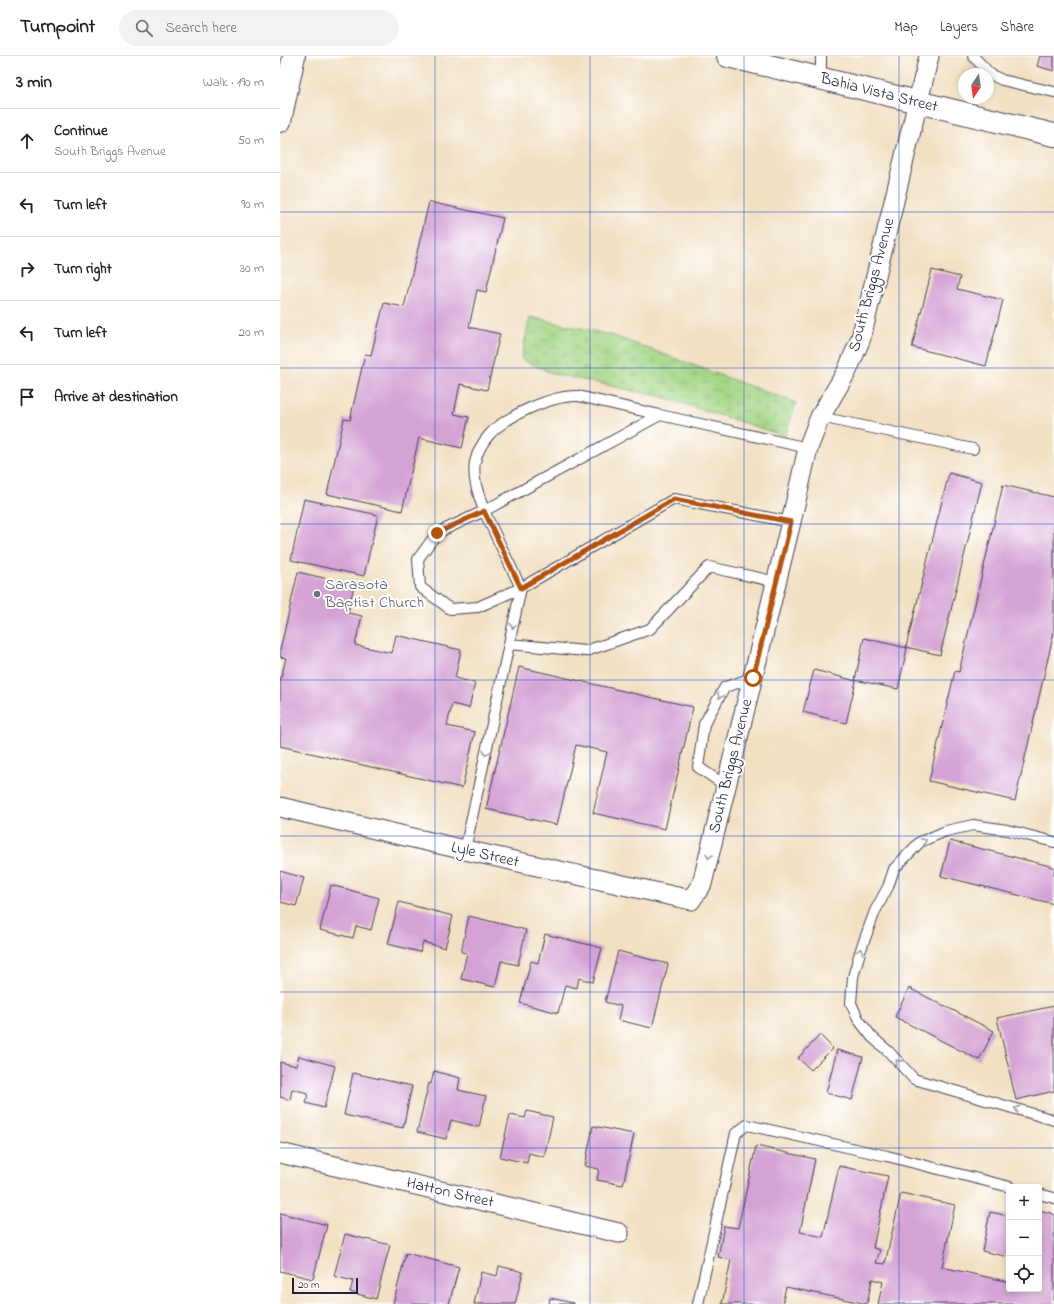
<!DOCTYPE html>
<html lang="en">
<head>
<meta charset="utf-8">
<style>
  body { margin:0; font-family:"Indie Flower",sans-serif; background:#f2f2f2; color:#202124 }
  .controls { position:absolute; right:12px; bottom:12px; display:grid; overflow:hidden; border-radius:4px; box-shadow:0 2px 6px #0003 }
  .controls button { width:36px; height:36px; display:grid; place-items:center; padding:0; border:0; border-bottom:1px solid #e0e0e0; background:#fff; color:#202124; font:20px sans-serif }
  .compass { position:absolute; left:678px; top:12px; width:36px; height:36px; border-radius:50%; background:#fff; box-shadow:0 2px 6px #0003; rotate:193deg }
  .scale { position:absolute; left:12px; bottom:10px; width:66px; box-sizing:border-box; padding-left:4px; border:2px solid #22223b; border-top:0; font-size:11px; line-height:14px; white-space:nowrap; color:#22223b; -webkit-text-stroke:3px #fff; paint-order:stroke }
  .stop { position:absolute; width:12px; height:12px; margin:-9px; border:3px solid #b45309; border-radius:50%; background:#fff }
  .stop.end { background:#b45309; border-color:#fff; box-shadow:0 1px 4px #0008 }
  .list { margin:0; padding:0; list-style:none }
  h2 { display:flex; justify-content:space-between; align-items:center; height:52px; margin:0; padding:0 16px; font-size:17px }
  h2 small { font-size:13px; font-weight:400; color:#757577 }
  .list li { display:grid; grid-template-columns:26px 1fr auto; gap:12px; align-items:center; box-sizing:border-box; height:64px; padding:0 16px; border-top:1px solid #e0e0e0 }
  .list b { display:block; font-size:15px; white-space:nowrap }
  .list p { margin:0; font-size:13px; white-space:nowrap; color:#757577 }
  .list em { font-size:13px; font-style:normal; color:#757577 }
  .icon { flex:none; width:22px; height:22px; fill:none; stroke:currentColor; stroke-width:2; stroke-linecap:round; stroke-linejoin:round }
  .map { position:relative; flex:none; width:774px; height:1248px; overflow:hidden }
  header { display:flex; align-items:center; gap:24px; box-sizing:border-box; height:56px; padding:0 20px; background:#fff; border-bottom:1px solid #e0e0e0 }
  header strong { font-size:19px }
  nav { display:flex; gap:22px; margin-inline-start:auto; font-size:14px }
  .search { width:280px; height:36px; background:#f2f2f2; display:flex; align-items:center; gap:10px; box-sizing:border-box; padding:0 14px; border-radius:22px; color:#757577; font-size:15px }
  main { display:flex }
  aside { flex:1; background:#fff }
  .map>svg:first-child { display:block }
</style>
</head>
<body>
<header>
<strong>Turnpoint</strong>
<div class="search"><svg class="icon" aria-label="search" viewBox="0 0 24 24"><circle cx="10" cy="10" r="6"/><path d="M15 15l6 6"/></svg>Search here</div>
<nav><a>Map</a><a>Layers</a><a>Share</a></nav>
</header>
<main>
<aside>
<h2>3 min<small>Walk · 190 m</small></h2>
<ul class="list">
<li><svg class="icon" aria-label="ahead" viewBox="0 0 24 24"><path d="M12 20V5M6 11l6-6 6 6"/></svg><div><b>Continue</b><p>South Briggs Avenue</p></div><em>50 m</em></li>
<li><svg class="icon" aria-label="left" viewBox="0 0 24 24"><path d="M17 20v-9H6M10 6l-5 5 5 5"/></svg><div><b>Turn left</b></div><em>90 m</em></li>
<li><svg class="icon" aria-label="right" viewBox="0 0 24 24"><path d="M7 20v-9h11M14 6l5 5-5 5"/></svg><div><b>Turn right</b></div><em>30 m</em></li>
<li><svg class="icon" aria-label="left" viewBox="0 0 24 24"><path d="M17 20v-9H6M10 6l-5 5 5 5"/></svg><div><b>Turn left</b></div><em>20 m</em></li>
<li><svg class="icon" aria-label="arrive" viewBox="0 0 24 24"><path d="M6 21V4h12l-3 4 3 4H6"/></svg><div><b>Arrive at destination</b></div></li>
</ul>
</aside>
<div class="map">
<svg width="774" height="1248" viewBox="0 0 774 1248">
  <defs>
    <pattern id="wetland-marsh" width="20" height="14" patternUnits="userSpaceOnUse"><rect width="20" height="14" fill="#a3d584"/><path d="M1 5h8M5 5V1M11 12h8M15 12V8" fill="none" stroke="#8cb773"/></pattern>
  </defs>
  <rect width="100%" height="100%" fill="#fff"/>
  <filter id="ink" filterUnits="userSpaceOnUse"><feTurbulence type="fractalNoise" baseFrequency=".025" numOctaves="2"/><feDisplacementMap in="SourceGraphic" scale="8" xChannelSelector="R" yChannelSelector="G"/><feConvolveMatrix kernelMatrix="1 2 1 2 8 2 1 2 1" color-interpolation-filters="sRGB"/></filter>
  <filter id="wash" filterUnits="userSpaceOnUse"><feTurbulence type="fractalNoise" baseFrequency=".012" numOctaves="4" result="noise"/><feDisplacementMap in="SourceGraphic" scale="16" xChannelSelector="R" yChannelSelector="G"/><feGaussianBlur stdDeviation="0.9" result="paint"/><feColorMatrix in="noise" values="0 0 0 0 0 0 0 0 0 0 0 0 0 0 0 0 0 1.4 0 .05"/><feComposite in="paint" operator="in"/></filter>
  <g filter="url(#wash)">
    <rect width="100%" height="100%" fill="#f2e0c3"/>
    <path fill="url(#wetland-marsh)" stroke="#627c60" d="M250 261 331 279 516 347 505 380 383 341 274 318 241 303Z"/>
    <g id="blocks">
      <path fill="#d4a2d4" d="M760 0H774V15L757 10Z
        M149 146 223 162 206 236 197 234 189 271 220 278 207 334 180 328 174 358 189 361 182 392 139 382 122 455 47 438 64 363 70 364 85 298 91 299 104 247 124 251Z
        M652 214 680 221 677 233 723 244 706 310 632 291Z
        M669 417 702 426 660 599 626 591Z
        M723 429 774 441V576L735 745 649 725 675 615 679 616Z
        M24 443 98 459 84 520 11 504Z
        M18 516 74 529 68 557 82 560 75 589 112 597 116 579 181 594 175 622 195 627 189 652 172 648 167 670 195 676 182 732 0 690V625L6 602 0 601V594Z
        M584 582 627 592 618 633 575 624Z
        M239 611 413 651 385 773 313 757 327 696 296 689 277 769 206 753Z
        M534 614 576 625 566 667 523 656Z
        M670 785 774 811V848L661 820Z
        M0 815 24 822 16 850 0 846Z
        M51 829 99 842 91 874 76 870 73 882 40 874Z
        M119 846 173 860 165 892 143 886 140 896 108 888Z
        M189 860 246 874 238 909 221 905 215 931 181 923 187 897 181 896Z
        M265 878 322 892 313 926 299 922 297 932 285 929 278 957 240 947 251 905 258 907Z
        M338 895 388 908 372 972 338 964 341 950 325 946Z
        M629 932 714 975 699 1004 615 961Z
        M774 950V1035L736 1044 717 962Z
        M540 979 553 992 531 1014 518 1002Z
        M557 994 583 1001 572 1044 546 1037Z
        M19 1000 55 1010 44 1052 26 1047 28 1037 12 1033 10 1044 0 1041V1006L16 1010Z
        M154 1015 180 1022 178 1034 206 1040 199 1071 171 1064 166 1083 137 1076 149 1027 151 1028Z
        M73 1017 132 1030 123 1072 64 1059Z
        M247 1055 273 1061 264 1101 249 1097 247 1107 220 1101 230 1059 245 1062Z
        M313 1070 354 1078 343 1129 317 1124 319 1113 305 1110Z
        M476 1090 535 1103 520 1176 543 1181 559 1110 608 1120 593 1192 600 1194 596 1207 605 1208 621 1137 675 1149 662 1211 729 1226V1233H759V1154L774 1158V1248H598L603 1226 592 1223 587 1248 506 1231 502 1248H442L451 1204 438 1201 444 1170 458 1172Z
        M710 1156 729 1160V1201L702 1195Z
        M0 1157 47 1169 33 1223 0 1215Z
        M65 1178 110 1189 96 1243 70 1236 73 1225 54 1220Z
        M126 1197 179 1211 169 1248H113Z
        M219 1210 243 1216 235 1248H194L201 1216 217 1220Z
        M270 1242 293 1247V1248H269Z"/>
    </g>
  </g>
  <g filter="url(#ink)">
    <use href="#blocks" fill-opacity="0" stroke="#413e4f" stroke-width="1"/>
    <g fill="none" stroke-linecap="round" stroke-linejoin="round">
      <g stroke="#413e4f" stroke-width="12">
        <path id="lane" d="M693 0 710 18 722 24 774 36
          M541 23V0
          M380 359 298 340C272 339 226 360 209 379 203 386 197 397 195 406 192 423 199 439 204 455L157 477 138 503 140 531 170 553 198 551 241 532 394 443 511 466
          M540 361 693 393
          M229 588 306 595 370 573 429 511 497 526
          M446 730 418 711 424 668 445 631 473 622
          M774 786 727 774 693 769 666 775 640 786 614 813 608 831 595 855 580 896 573 921 571 947 578 963 592 981 609 996 634 1023 774 1064
          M185 794 241 532 204 455 380 359 528 392
          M759 1138 774 1142
          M418 1248 456 1077 467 1069 607 1100 730 1131"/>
      </g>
      <g stroke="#413e4f" stroke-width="21">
        <path id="street" d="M0 751 185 794 411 844 422 828 511 466 528 392 540 361 567 315 581 282 649 0
          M0 1097 339 1177"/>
      </g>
      <g stroke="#413e4f" stroke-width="24">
        <path id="secondary" d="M448 0 774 79
          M0 65 14 0"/>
      </g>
      <use href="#lane" stroke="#fff" stroke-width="10"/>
      <use href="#street" stroke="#fff" stroke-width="19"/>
      <use href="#secondary" stroke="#fff" stroke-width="22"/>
    </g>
    <defs><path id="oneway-chevron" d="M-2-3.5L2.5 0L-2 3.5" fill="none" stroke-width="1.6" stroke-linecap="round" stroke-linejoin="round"/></defs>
    <g stroke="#9c9ca7">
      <use href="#oneway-chevron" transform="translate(233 570) rotate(102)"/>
      <use href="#oneway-chevron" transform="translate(440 640) rotate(119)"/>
      <use href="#oneway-chevron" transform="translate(206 697) rotate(102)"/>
      <use href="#oneway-chevron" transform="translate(644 785) rotate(-28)"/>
      <use href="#oneway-chevron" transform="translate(429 800) rotate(104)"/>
      <use href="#oneway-chevron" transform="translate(580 895) rotate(-73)"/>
      <use href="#oneway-chevron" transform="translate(618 1006) rotate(-132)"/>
      <use href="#oneway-chevron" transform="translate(737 1053) rotate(-164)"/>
    </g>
  </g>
  <g fill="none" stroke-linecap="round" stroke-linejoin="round" filter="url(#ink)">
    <path stroke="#b45309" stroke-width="5" d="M157 477 204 455 241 532 394 443 511 466 473 622"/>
  </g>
  <path fill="none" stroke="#1d4ed8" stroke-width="1" stroke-opacity="0.55" d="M155 0V1248M310 0V1248M464 0V1248M619 0V1248M0 156H774M0 312H774M0 468H774M0 624H774M0 780H774M0 936H774M0 1092H774"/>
  <circle fill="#6b7280" stroke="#fff" stroke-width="1.5" cx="37" cy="538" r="4"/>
  <g text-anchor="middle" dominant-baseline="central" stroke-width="4" stroke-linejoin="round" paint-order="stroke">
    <g font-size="16" fill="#22223b" stroke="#fff">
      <text transform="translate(599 37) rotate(14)">Bahia Vista Street</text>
      <text transform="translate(592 229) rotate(-75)">South Briggs Avenue</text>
      <text transform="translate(451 710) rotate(-76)">South Briggs Avenue</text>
      <text transform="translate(205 799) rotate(13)">Lyle Street</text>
      <text transform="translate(170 1137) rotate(13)">Hatton Street</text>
    </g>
    <g font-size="16" fill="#5b616d" stroke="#fff" text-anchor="start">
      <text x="45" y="529">Sarasota<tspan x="45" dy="18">Baptist Church</tspan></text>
    </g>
  </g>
</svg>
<div class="controls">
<button>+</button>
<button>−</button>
<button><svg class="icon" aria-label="locate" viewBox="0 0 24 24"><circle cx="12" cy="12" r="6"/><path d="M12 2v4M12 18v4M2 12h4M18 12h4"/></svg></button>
</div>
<svg class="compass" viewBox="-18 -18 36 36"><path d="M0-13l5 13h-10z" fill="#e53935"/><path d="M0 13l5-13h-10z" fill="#757577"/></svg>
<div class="scale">20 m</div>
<div class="stop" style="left:473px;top:622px"></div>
<div class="stop end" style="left:157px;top:477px"></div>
</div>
</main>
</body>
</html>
